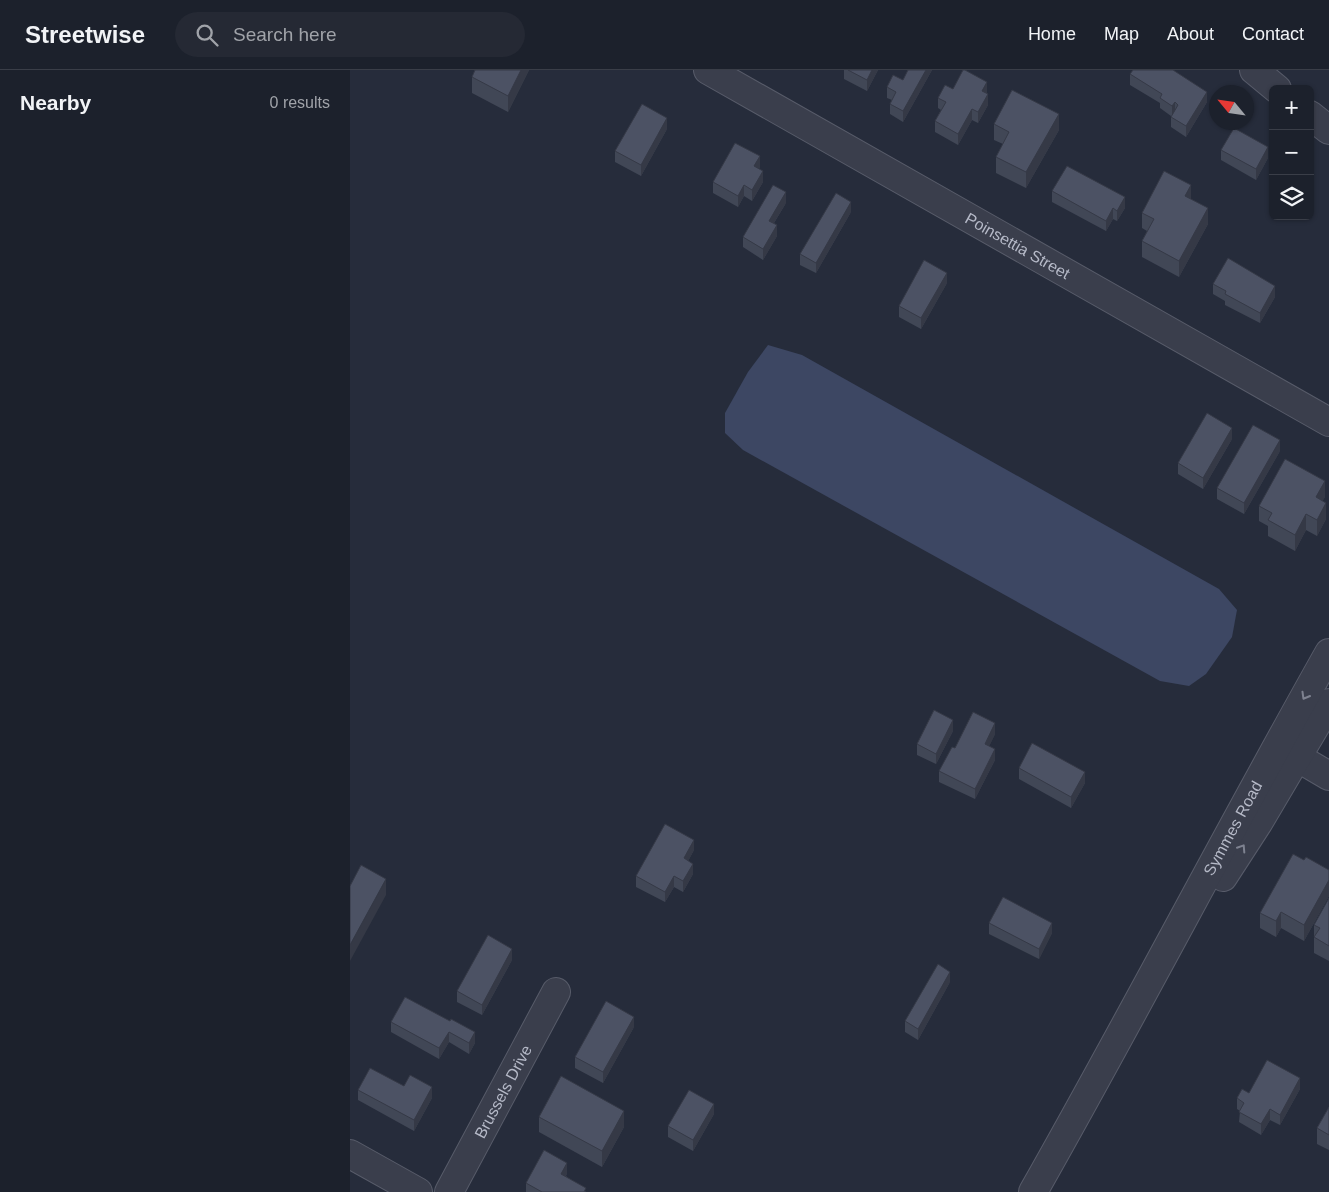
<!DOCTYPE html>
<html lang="en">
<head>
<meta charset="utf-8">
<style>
  body { margin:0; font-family:Helvetica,sans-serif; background:#252934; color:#f1f3f6 }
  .controls { position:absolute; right:15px; top:15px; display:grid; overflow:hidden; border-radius:8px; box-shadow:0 1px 4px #0004 }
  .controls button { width:45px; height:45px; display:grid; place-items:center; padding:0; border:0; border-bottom:1px solid #3a3e48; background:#1c212c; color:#f1f3f6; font:25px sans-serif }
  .compass { position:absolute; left:859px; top:15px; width:45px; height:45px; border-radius:50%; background:#1c212c; box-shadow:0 1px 4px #0004; rotate:299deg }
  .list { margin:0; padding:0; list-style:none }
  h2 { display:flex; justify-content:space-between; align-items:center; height:65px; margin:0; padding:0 20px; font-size:21px }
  h2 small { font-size:16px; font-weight:400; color:#a0a3a9 }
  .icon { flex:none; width:28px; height:28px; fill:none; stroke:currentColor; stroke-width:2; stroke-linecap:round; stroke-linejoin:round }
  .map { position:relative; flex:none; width:979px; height:1122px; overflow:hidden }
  header { display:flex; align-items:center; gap:30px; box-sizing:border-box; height:70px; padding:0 25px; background:#1c212c; border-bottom:1px solid #3a3e48 }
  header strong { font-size:24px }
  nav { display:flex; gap:28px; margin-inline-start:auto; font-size:18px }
  .search { width:350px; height:45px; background:#252934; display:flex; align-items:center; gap:12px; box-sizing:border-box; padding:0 18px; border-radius:28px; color:#a0a3a9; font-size:19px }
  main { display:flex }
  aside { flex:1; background:#1c212c }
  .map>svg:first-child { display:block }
</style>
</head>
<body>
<header>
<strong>Streetwise</strong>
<div class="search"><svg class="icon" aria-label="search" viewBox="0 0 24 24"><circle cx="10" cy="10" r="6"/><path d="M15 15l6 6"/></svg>Search here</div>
<nav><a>Home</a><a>Map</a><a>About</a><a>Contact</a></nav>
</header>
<main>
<aside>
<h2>Nearby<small>0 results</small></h2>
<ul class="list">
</ul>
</aside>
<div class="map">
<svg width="979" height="1122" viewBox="0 0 979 1122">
  <rect width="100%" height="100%" fill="#262c3b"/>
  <path fill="#3d4763" d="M418 275 452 285 869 519 887 540 882 567 856 604 839 616 810 611 393 380 375 363V343L398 302Z"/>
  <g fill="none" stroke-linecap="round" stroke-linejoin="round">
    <g stroke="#585c6a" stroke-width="30">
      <g id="minor">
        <path id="s1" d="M358 0 979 352"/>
        <path d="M904 0 927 19"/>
        <path d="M960 45 979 60"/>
        <path d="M933 679 979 706"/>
        <path d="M873 807 908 753 979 633"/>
        <path d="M0 1084 68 1122"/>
        <path id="s2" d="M99 1122 206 922"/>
        <path id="s3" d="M683 1122C784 944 878 762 979 583"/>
      </g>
    </g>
    <use href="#minor" stroke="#3a3e4c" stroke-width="28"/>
  </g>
  <path fill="#414756" d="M125 0H179L158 42 122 23V7Z
    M494 0H528L517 21 494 9Z
    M558 0H582L553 52 540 44V34L542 30 537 28V17L553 10Z
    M780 4 857 32 836 67 821 57V46L810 38V33L780 15Z
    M603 19 637 23 638 35 628 53 622 50 608 75 585 62V51L591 40 588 38V28Z
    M644 54 709 60 676 118 646 103V87L653 74 644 70Z
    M317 59 291 106 265 92V81Z
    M871 80 918 88 906 110 871 90Z
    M410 97 409 99 413 112 402 131 394 126 388 137 363 123V112Z
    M702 121 775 138 767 151 763 149 756 161 702 132Z
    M841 129 858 154 829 207 792 187V171L797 161 792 158V143Z
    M436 133 424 153 427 166 413 190 393 177V167Z
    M501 142 466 203 450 195V184Z
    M597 213 571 259 549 247V236Z
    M863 214 925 227 910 253 875 235V231L863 224Z
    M882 369 853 419 828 404V393Z
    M930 381 894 444 867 429V418Z
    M975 427 972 431 976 449 967 466 956 460 945 481 918 466V456L909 451V436Z
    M603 661 586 694 567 685V674Z
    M645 664 639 676 645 690 625 729 589 712V701L605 678Z
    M669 698 735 713 721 738 669 709Z
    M344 780 338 791 343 804 333 822 324 817 315 832 286 817V806Z
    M954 790 979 800V826L954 871 931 858 926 867 910 858V843Z
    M979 828V891L964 883V855Z
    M639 853 702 863 689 889 639 864Z
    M162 890 132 945 107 932V921Z
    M600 912 568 970 555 962V951Z
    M55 927 125 973 119 984 99 972 89 989 41 962V952Z
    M284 957 253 1013 225 998V987Z
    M54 1016 82 1028 64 1061 8 1030V1020Z
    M950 1019 930 1055 920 1050 911 1065 889 1052 890 1041 887 1039V1028L899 1023Z
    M979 1037V1080L967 1074V1058Z
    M364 1044 343 1081 318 1067V1056Z
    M189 1047 274 1057 252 1097 189 1062Z
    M217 1103 216 1106 236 1122H176V1113Z"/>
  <path fill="#353946" d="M171 0H179L158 42V26Z
    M522 0H528L517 21V10Z
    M576 0H582L553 52V41Z
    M637 12V23L632 32V21Z
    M857 22V32L836 67V56Z
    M638 24V35L628 53V42Z
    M825 32V43L822 46V36Z
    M622 39V50L608 75V64Z
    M709 44V60L676 118V102Z
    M317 48V59L291 106V95Z
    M918 77V88L906 110V99Z
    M410 86V97L404 107V96Z
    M413 101V112L402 131V120Z
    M394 115V126L388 137V126Z
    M841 115V131L835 126Z
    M436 122V133L419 161V151Z
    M775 127V138L767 151V141Z
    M501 132V142L466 203V193Z
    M763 138V149L756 161V151Z
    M858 138V154L829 207V191Z
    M427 155V166L413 190V179Z
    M597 203V213L571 259V248Z
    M925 216V227L910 253V243Z
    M882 358V369L853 419V408Z
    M930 370V381L894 444V433Z
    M975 411V427L966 443V427Z
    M976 433V449L967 466V450Z
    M956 444V460L945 481V465Z
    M603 650V661L586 694V684Z
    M645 653V664L635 685V674Z
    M645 679V690L625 729V719Z
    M735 702V713L721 738V727Z
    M344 770V780L334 799V788Z
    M343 794V804L333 822V811Z
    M324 806V817L315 832V822Z
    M36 809V825L0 891V875Z
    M979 810V826L954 871V855Z
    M931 842V858L926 867V851Z
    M702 853V863L689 889V879Z
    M162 879V890L132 945V935Z
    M600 902V912L568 970V959Z
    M284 947V957L253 1013V1002Z
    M99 962V972L89 989V978Z
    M125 962V973L119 984V973Z
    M950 1008V1019L930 1055V1045Z
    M82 1017V1028L64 1061V1050Z
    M364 1034V1044L343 1081V1070Z
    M920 1039V1050L911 1065V1054Z
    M274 1041V1057L252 1097V1081Z
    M217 1093V1103L211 1115V1104Z"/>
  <path fill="#4c5264" stroke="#353946" d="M125 0H171L158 26 122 7Z
    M498 0H522L517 10Z
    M558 0H576L553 41 540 34 546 22 537 17 543 5 553 10Z
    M613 0H615L637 12 632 21 638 24 628 42 622 39 608 64 585 51 596 32 588 28 595 15 603 19Z
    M783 0H823L857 22 836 56 821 47 828 35 825 32 822 36 810 28 812 24 780 4Z
    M662 20 709 44 676 102 646 87 659 62 644 54Z
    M292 34 317 48 291 95 265 81Z
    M884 58 918 77 906 99 871 80Z
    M385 73 410 86 404 96 413 101 402 120 394 115 388 126 363 112Z
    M717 96 775 127 767 141 763 138 756 151 702 121Z
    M814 101 841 115 835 126 858 138 829 191 792 171 804 149 792 143Z
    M423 115 436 122 419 151 427 155 413 179 393 167Z
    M486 123 501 132 466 193 450 184Z
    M878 188 925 216 910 243 875 224 876 221 863 214Z
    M574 190 597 203 571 248 549 236Z
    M857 343 882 358 853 408 828 393Z
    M903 355 930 370 894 433 867 418Z
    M935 389 975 411 966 427 976 433 967 450 956 444 945 465 918 450 922 443 909 436Z
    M584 640 603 650 586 684 567 674Z
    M623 642 645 653 635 674 645 679 625 719 589 701 602 677 605 678Z
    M682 673 735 702 721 727 669 698Z
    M315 754 344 770 334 788 343 794 333 811 324 806 315 822 286 806Z
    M943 784 954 790 956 787 979 800V810L954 855 931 842 926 851 910 843Z
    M11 795 36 809 0 875V816Z
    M653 827 702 853 689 879 639 853Z
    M979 828V876L964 867 970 858 964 855Z
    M138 865 162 879 132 935 107 921Z
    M588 894 600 902 568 959 555 951Z
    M55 927 100 951 101 949 125 962 119 973 99 962 89 978 41 952Z
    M256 931 284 947 253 1002 225 987Z
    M917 990 950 1008 930 1045 920 1039 911 1054 889 1042 894 1033 887 1028 892 1019 899 1023Z
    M20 998 54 1016 60 1005 82 1017 64 1050 8 1020Z
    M211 1006 274 1041 252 1081 189 1047Z
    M339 1020 364 1034 343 1070 318 1056Z
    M979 1037V1065L967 1058Z
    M194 1080 217 1093 211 1104 236 1118 234 1122H192L176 1113Z"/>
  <defs><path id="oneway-chevron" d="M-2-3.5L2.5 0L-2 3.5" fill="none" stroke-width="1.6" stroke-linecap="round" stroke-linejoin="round" transform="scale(1.25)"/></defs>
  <g stroke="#7e8290">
    <use href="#oneway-chevron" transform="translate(955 626) rotate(120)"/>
    <use href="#oneway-chevron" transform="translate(892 778) rotate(-57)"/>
  </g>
  <g text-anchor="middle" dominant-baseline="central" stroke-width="4" stroke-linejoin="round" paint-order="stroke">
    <g font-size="16" fill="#b5b9c7" stroke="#1f2331">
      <text stroke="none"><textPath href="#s1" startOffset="356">Poinsettia Street</textPath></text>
      <text stroke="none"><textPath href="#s3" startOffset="415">Symmes Road</textPath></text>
      <text stroke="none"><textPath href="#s2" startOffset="114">Brussels Drive</textPath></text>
    </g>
  </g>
</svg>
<div class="controls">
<button>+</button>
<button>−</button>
<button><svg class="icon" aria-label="layers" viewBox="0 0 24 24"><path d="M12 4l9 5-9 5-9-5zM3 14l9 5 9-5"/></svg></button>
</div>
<svg class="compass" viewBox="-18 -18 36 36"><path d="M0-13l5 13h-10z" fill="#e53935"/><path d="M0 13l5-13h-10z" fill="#a0a3a9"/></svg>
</div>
</main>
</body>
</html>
